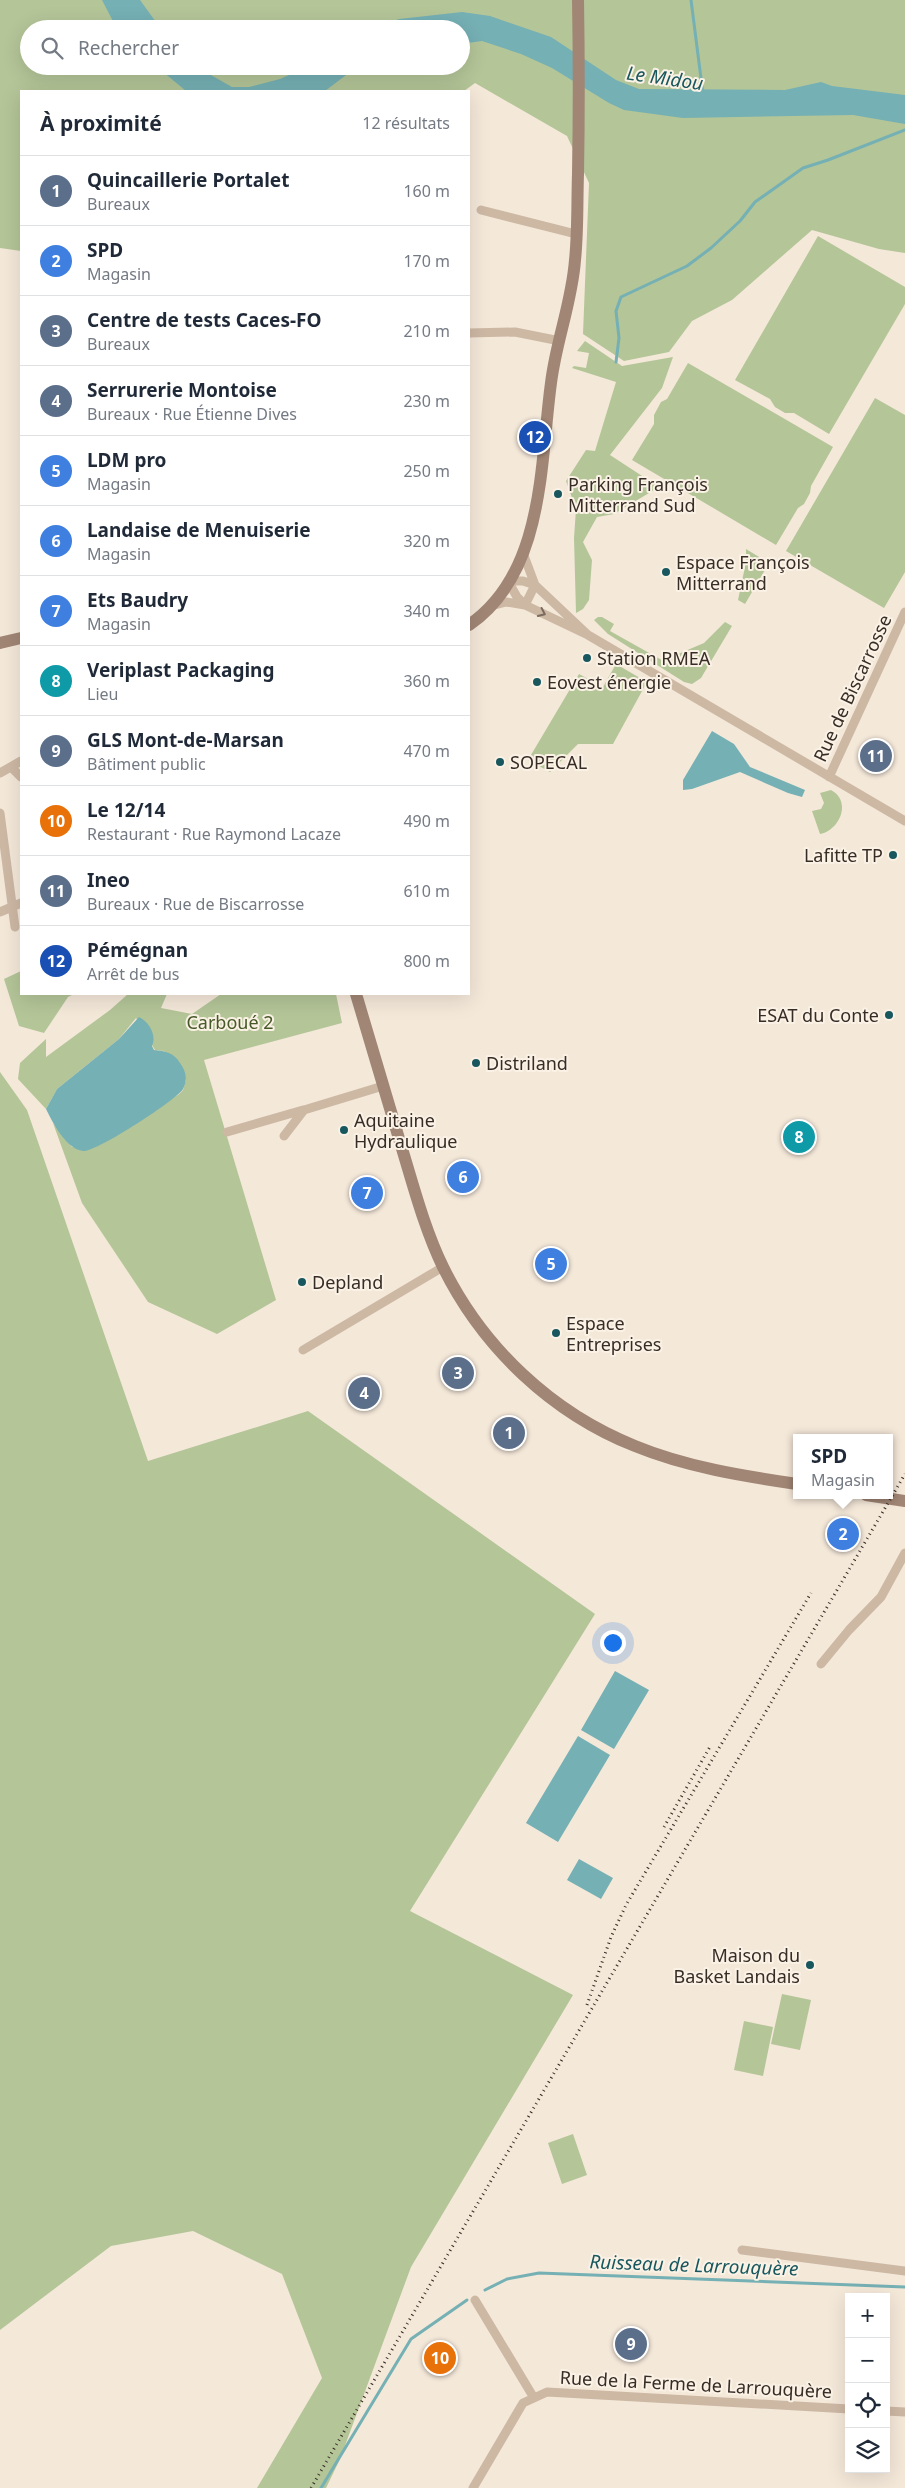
<!DOCTYPE html>
<html lang="fr">
<head>
<meta charset="utf-8">
<style>
  body { margin:0; font-family:"Noto Sans",sans-serif; background:#f6f6f7; color:#1f2937 }
  .controls { position:absolute; right:15px; bottom:15px; display:grid; overflow:hidden; border-radius:0px; box-shadow:0 5px 20px #0002 }
  .controls button { width:45px; height:45px; display:grid; place-items:center; padding:0; border:0; border-bottom:1px solid #e0e1e3; background:#fff; color:#1f2937; font:25px sans-serif }
  .you { position:absolute; left:612px; top:1642px; width:18px; height:18px; margin:-12px; border:4px solid #fff; border-radius:50%; background:#1a73e8; box-shadow:0 0 0 8px #1a73e833 }
  .badge { display:grid; place-items:center; width:32px; height:32px; border-radius:50%; background:#111827; color:#fff; font-size:16px; font-weight:700 }
  .pin { position:absolute; translate:-50% -50%; border:2px solid #fff; box-shadow:0 1px 5px #0006 }
  .popup { position:absolute; left:793px; top:1434px; width:100px; height:65px; box-sizing:border-box; display:grid; place-content:center; border-radius:0px; background:#fff; filter:drop-shadow(0 1px 4px #0005); font-size:16px; white-space:nowrap; color:#747a83 }
  .popup b { font-size:19px; color:#1f2937 }
  .popup::after { content:''; position:absolute; left:50%; top:100%; margin-left:-10px; border:10px solid transparent; border-top-color:#fff }
  .list { margin:0; padding:0; list-style:none }
  h2 { display:flex; justify-content:space-between; align-items:center; height:65px; margin:0; padding:0 20px; font-size:21px }
  h2 small { font-size:16px; font-weight:400; color:#747a83 }
  .list li { display:grid; grid-template-columns:32px 1fr auto; gap:15px; align-items:center; box-sizing:border-box; height:70px; padding:0 20px; border-top:1px solid #e0e1e3 }
  .list b { display:block; font-size:19px; white-space:nowrap }
  .list p { margin:0; font-size:16px; white-space:nowrap; color:#747a83 }
  .list em { font-size:16px; font-style:normal; color:#747a83 }
  .icon { flex:none; width:28px; height:28px; fill:none; stroke:currentColor; stroke-width:2; stroke-linecap:round; stroke-linejoin:round }
  .map { position:relative; flex:none; width:905px; height:2488px; overflow:hidden }
  .search { position:absolute; background:#fff; box-shadow:0 5px 20px #0002; left:20px; top:20px; width:450px; height:55px; display:flex; align-items:center; gap:12px; box-sizing:border-box; padding:0 18px; border-radius:28px; color:#747a83; font-size:19px }
  .panel { position:absolute; background:#fff; box-shadow:0 5px 20px #0002; left:20px; top:90px; width:450px; height:905px; border-radius:0px }
  .map>svg:first-child { display:block }
</style>
</head>
<body>
<div class="map">
<svg width="905" height="2488" viewBox="0 0 905 2488">
  <rect width="100%" height="100%" fill="#f4e8d9"/>
  <path fill="#b4c598" fill-rule="evenodd" d="M0 0H905V253L879 249 812 230 732 300 692 321 669 352 624 361 583 334 589 183 567 136 475 83 464 91H21V251L0 248ZM29 29H461V66H29Z
    M818 236 905 287V304L829 434 794 413H785L775 407 770 399 735 380Z
    M585 341 622 366 673 357 662 388 610 455 659 487 614 514 597 517 583 542 592 560 589 600 583 609 576 613 574 538 576 509 566 481 586 450 595 451 616 382 572 368 574 366 586 368 589 353 577 351Z
    M688 363 833 447 811 486 810 493 804 504 798 508 776 545 632 460 654 424V415L661 402 667 399Z
    M875 398 905 415V572L884 608 786 551Z
    M746 549 769 563 745 604 738 600 746 562Z
    M598 617H602L614 624 610 631 667 663 671 657 704 643 725 622 732 626 701 678 692 684 684 682 608 634 594 620Z
    M616 664 647 682 613 744H578L550 772 528 760 579 674 603 687Z
    M831 790C852 801 840 830 820 834L812 811 821 809 824 803 820 793Z
    M21 971V994H74L68 997 44 1033 19 1026 4 979Z
    M128 994H167L161 1008 192 1014 221 994H336L342 1023 204 1060 276 1300 217 1334 148 1302 82 1203 53 1123 72 1147 178 1095 183 1090 186 1080 164 1051 155 1050 136 1018 119 1039 57 1089 46 1109 18 1079 20 1063 46 1039V1057L110 1010Z
    M0 1072 27 1110 148 1461 308 1411 595 1614 410 1911 573 1995 411 2267 340 2459 326 2488H257L322 2378 282 2274 193 2231 111 2246 0 2330Z
    M782 1994 811 2000 800 2050 771 2044Z
    M744 2021 773 2027 763 2076 734 2070Z
    M573 2134 587 2175 562 2184 548 2143Z"/>
  <path fill="#75b0b4" d="M102 0H140L161 29H117Z
    M462 12 490 16 551 37 616 80 639 89 785 90 821 82 832 86 905 95V124L853 115 683 118 624 110 609 103 552 68 521 54 482 41 461 44V29H369L399 19Z
    M156 66H195L232 87H249L280 79 309 66H358L325 91H186Z
    M712 731 734 744 750 767 805 790 802 797 788 793 740 772 692 789 683 790V780Z
    M139 1017C149 1022 157 1035 152 1046L154 1050C166 1051 174 1053 180 1063 186 1071 188 1080 183 1089 178 1099 95 1153 83 1151 66 1149 53 1123 46 1109L57 1089 119 1039Z
    M615 1671 649 1690 614 1749 581 1730Z
    M578 1736 610 1755 558 1842 526 1823Z
    M579 1859 613 1878 601 1899 567 1880Z"/>
  <g fill="none" stroke-linecap="round" stroke-linejoin="round">
    <path stroke="#75b0b4" stroke-width="3" d="M691 0 703 94
      M616 362 619 338 616 311 621 297 687 266 711 248 740 221 755 202 803 168 828 160 905 130
      M485 2290 507 2279 539 2273 905 2287
      M321 2488 411 2339 467 2300"/>
    <path stroke="#cdb8a4" stroke-width="9" d="M481 210 576 234
      M469 333 515 332 560 341
      M523 553 535 585
      M491 606 506 602 525 605 535 585
      M588 635 535 585 523 581H508L517 597 525 605 588 635 905 821
      M12 768 21 777
      M0 773 21 761
      M829 777 905 612
      M0 813 15 927
      M0 912 21 903
      M227 1132 303 1110
      M284 1136 304 1110 383 1086
      M303 1350 443 1267
      M821 1664 849 1630 881 1597 905 1553
      M742 2250 905 2271
      M475 2300 534 2398
      M886 2411 905 2412
      M473 2488 523 2403 547 2392 849 2409"/>
    <path stroke="#a18675" stroke-width="12" d="M469 625C545 573 540 463 551 383 556 341 572 302 575 260 578 232 577 203 578 174 579 116 579 58 578 0
      M0 643 21 638
      M356 994C371 1043 385 1093 400 1142 413 1184 424 1228 443 1267 483 1348 552 1413 635 1446 686 1467 743 1476 797 1484
      M866 1495 905 1501"/>
    <path stroke="#382c26" stroke-width="3" stroke-dasharray="1 4" stroke-linecap="butt" d="M664 1827 711 1745
      M587 2005 611 1937 626 1905 811 1593
      M311 2488 905 1474"/>
  </g>
  <defs><path id="oneway-chevron" d="M-2-3.5L2.5 0L-2 3.5" fill="none" stroke-width="1.6" stroke-linecap="round" stroke-linejoin="round" transform="scale(1.25)"/></defs>
  <use stroke="#7b6b5f" href="#oneway-chevron" transform="translate(542 613) rotate(25)"/>
  <g fill="#18575e" stroke="#fbf2e6" stroke-width="2">
    <circle cx="558" cy="494" r="5"/>
    <circle cx="666" cy="572" r="5"/>
    <circle cx="587" cy="658" r="5"/>
    <circle cx="537" cy="682" r="5"/>
    <circle cx="500" cy="762" r="5"/>
    <circle cx="893" cy="855" r="5"/>
    <circle cx="889" cy="1015" r="5"/>
    <circle cx="476" cy="1063" r="5"/>
    <circle cx="344" cy="1130" r="5"/>
    <circle cx="302" cy="1282" r="5"/>
    <circle cx="556" cy="1333" r="5"/>
    <circle cx="810" cy="1965" r="5"/>
  </g>
  <g text-anchor="middle" dominant-baseline="central" stroke-width="4" stroke-linejoin="round" paint-order="stroke">
    <g font-size="18" fill="#382c26" stroke="#fbf2e6" text-anchor="start">
      <text x="568" y="484">Parking François<tspan x="568" dy="21">Mitterrand Sud</tspan></text>
      <text x="676" y="562">Espace François<tspan x="676" dy="21">Mitterrand</tspan></text>
      <text x="597" y="658">Station RMEA</text>
      <text x="547" y="682">Eovest énergie</text>
      <text x="510" y="762">SOPECAL</text>
      <text x="883" y="855" text-anchor="end">Lafitte TP</text>
      <text x="879" y="1015" text-anchor="end">ESAT du Conte</text>
      <text x="486" y="1063">Distriland</text>
      <text x="354" y="1120">Aquitaine<tspan x="354" dy="21">Hydraulique</tspan></text>
      <text x="312" y="1282">Depland</text>
      <text x="566" y="1323">Espace<tspan x="566" dy="21">Entreprises</tspan></text>
      <text x="800" y="1955" text-anchor="end">Maison du<tspan x="800" dy="21">Basket Landais</tspan></text>
    </g>
    <g font-size="18" fill="#382c26" stroke="#fbf2e6">
      <text transform="translate(852 688) rotate(-65)">Rue de Biscarrosse</text>
      <text transform="translate(696 2384) rotate(3)">Rue de la Ferme de Larrouquère</text>
    </g>
    <g font-size="18" fill="#465928" stroke="#fbf2e6">
      <text x="230" y="1022">Carboué 2</text>
    </g>
    <g font-size="19" font-style="italic" fill="#18575e" stroke="#fbf2e6">
      <text transform="translate(665 78) rotate(8)">Le Midou</text>
      <text transform="translate(694 2265) rotate(2)">Ruisseau de Larrouquère</text>
    </g>
  </g>
</svg>
<div class="controls">
<button>+</button>
<button>−</button>
<button><svg class="icon" aria-label="locate" viewBox="0 0 24 24"><circle cx="12" cy="12" r="6"/><path d="M12 2v4M12 18v4M2 12h4M18 12h4"/></svg></button>
<button><svg class="icon" aria-label="layers" viewBox="0 0 24 24"><path d="M12 4l9 5-9 5-9-5zM3 14l9 5 9-5"/></svg></button>
</div>
<div class="you"></div>
<div class="pin badge" style="left:509px;top:1433px;background:#5c6f8a">1</div>
<div class="pin badge" style="left:843px;top:1534px;background:#3f7fe0">2</div>
<div class="popup"><b>SPD</b>Magasin</div>
<div class="pin badge" style="left:458px;top:1373px;background:#5c6f8a">3</div>
<div class="pin badge" style="left:364px;top:1393px;background:#5c6f8a">4</div>
<div class="pin badge" style="left:551px;top:1264px;background:#3f7fe0">5</div>
<div class="pin badge" style="left:463px;top:1177px;background:#3f7fe0">6</div>
<div class="pin badge" style="left:367px;top:1193px;background:#3f7fe0">7</div>
<div class="pin badge" style="left:799px;top:1137px;background:#0f9aa8">8</div>
<div class="pin badge" style="left:631px;top:2344px;background:#5c6f8a">9</div>
<div class="pin badge" style="left:440px;top:2358px;background:#e8710a">10</div>
<div class="pin badge" style="left:876px;top:756px;background:#5c6f8a">11</div>
<div class="pin badge" style="left:535px;top:437px;background:#1a4fb4">12</div>
<div class="search"><svg class="icon" aria-label="search" viewBox="0 0 24 24"><circle cx="10" cy="10" r="6"/><path d="M15 15l6 6"/></svg>Rechercher</div>
<section class="panel">
<h2>À proximité<small>12 résultats</small></h2>
<ul class="list">
<li><span class="badge" style="background:#5c6f8a">1</span><div><b>Quincaillerie Portalet</b><p>Bureaux</p></div><em>160 m</em></li>
<li><span class="badge" style="background:#3f7fe0">2</span><div><b>SPD</b><p>Magasin</p></div><em>170 m</em></li>
<li><span class="badge" style="background:#5c6f8a">3</span><div><b>Centre de tests Caces-FO</b><p>Bureaux</p></div><em>210 m</em></li>
<li><span class="badge" style="background:#5c6f8a">4</span><div><b>Serrurerie Montoise</b><p>Bureaux · Rue Étienne Dives</p></div><em>230 m</em></li>
<li><span class="badge" style="background:#3f7fe0">5</span><div><b>LDM pro</b><p>Magasin</p></div><em>250 m</em></li>
<li><span class="badge" style="background:#3f7fe0">6</span><div><b>Landaise de Menuiserie</b><p>Magasin</p></div><em>320 m</em></li>
<li><span class="badge" style="background:#3f7fe0">7</span><div><b>Ets Baudry</b><p>Magasin</p></div><em>340 m</em></li>
<li><span class="badge" style="background:#0f9aa8">8</span><div><b>Veriplast Packaging</b><p>Lieu</p></div><em>360 m</em></li>
<li><span class="badge" style="background:#5c6f8a">9</span><div><b>GLS Mont-de-Marsan</b><p>Bâtiment public</p></div><em>470 m</em></li>
<li><span class="badge" style="background:#e8710a">10</span><div><b>Le 12/14</b><p>Restaurant · Rue Raymond Lacaze</p></div><em>490 m</em></li>
<li><span class="badge" style="background:#5c6f8a">11</span><div><b>Ineo</b><p>Bureaux · Rue de Biscarrosse</p></div><em>610 m</em></li>
<li><span class="badge" style="background:#1a4fb4">12</span><div><b>Pémégnan</b><p>Arrêt de bus</p></div><em>800 m</em></li>
</ul>
</section>
</div>
</body>
</html>
